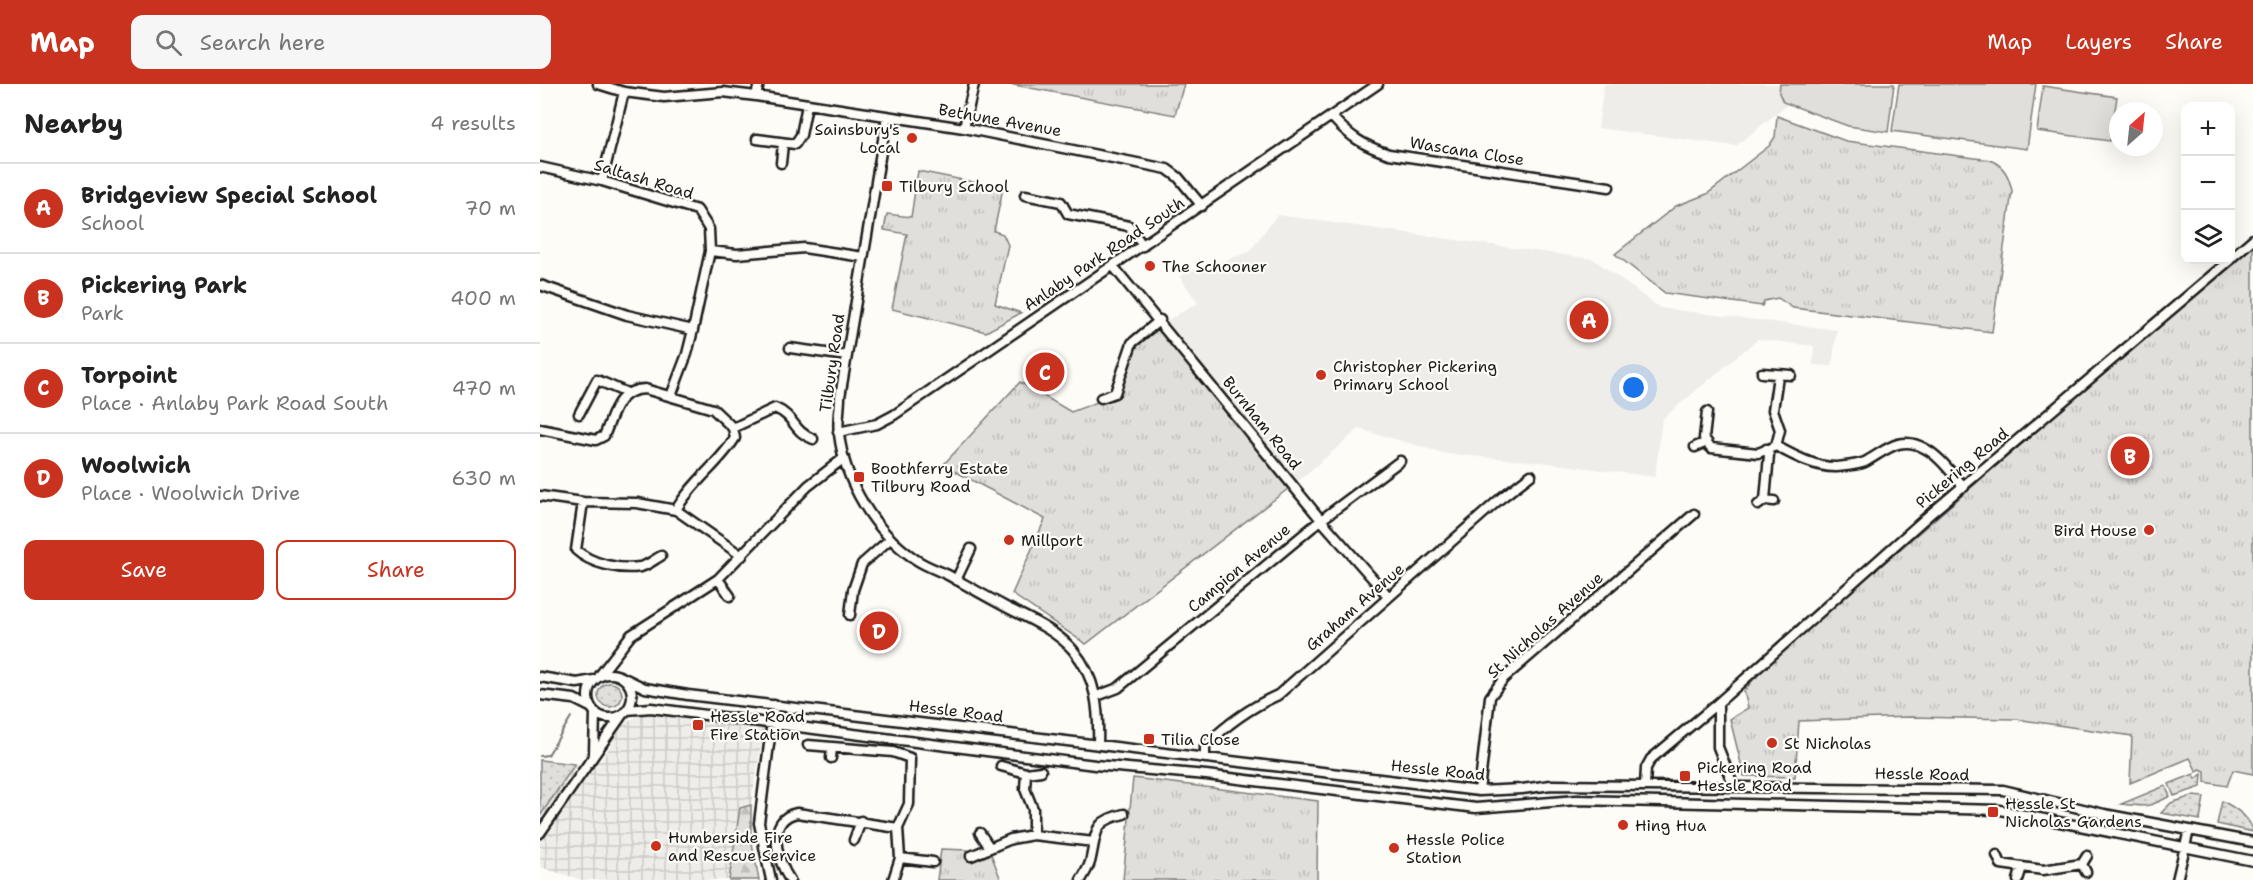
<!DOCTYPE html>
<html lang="en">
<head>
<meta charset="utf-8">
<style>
  body { margin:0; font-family:"Shantell Sans",sans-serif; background:#f6f6f6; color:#222 }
  .controls { position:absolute; right:18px; top:18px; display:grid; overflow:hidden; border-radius:12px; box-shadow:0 6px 24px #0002 }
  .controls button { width:54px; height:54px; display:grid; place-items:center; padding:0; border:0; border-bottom:2px solid #e0e0e0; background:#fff; color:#222; font:30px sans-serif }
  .compass { position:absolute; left:1569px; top:18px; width:54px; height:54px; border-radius:50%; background:#fff; box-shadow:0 6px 24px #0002; rotate:27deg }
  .you { position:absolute; left:1094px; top:304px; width:21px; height:21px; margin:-15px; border:4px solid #fff; border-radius:50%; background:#1a73e8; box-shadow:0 0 0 9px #1a73e833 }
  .badge { display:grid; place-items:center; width:39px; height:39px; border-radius:50%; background:#c8321e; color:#fff; font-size:20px; font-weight:700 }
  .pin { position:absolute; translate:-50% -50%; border:3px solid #fff; box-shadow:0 2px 6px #0006 }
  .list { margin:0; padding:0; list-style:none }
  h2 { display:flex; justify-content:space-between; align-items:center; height:78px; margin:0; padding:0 24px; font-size:26px }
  h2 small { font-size:20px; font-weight:400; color:#767676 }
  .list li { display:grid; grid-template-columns:39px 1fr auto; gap:18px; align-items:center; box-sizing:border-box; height:90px; padding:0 24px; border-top:2px solid #e0e0e0 }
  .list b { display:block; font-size:22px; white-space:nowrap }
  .list p { margin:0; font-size:20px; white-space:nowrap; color:#767676 }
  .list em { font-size:20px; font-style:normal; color:#767676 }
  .actions { display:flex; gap:12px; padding:18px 24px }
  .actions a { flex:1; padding:14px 0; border:2px solid #c8321e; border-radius:12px; text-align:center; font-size:21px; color:#c8321e }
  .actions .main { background:#c8321e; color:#fff }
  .icon { flex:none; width:33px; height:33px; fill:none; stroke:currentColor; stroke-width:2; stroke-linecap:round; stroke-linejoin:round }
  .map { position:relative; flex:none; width:1713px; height:796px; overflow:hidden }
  header { display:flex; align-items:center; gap:36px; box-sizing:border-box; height:84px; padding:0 30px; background:#c8321e; color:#fff }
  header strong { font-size:28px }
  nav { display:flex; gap:33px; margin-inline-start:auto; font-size:21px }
  .search { width:420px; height:54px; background:#f6f6f6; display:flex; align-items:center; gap:15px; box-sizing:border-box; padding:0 21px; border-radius:12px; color:#767676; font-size:22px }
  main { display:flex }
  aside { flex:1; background:#fff }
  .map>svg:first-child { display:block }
</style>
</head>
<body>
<header>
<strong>Map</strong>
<div class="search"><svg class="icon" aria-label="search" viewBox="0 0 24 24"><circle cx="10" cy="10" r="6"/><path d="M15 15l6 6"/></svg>Search here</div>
<nav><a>Map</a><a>Layers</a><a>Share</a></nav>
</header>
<main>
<aside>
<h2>Nearby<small>4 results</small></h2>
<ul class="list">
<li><span class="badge">A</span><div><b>Bridgeview Special School</b><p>School</p></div><em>70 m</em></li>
<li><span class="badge">B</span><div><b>Pickering Park</b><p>Park</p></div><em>400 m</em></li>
<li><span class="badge">C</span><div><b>Torpoint</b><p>Place · Anlaby Park Road South</p></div><em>470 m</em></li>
<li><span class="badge">D</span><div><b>Woolwich</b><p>Place · Woolwich Drive</p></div><em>630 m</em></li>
</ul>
<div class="actions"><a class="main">Save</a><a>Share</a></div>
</aside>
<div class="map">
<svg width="1713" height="796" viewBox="0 0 1713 796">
  <defs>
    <pattern id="industrial-grid" width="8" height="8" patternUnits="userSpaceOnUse" patternTransform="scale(1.5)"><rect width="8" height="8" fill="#eeede9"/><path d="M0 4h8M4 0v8" fill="none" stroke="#cccbc7"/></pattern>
    <pattern id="grass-dots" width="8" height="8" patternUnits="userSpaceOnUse" patternTransform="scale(1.5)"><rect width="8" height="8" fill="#e0dfdb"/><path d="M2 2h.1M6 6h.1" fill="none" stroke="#c0bfbb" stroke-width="1.8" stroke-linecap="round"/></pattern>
    <pattern id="forest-firs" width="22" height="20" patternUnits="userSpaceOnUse" patternTransform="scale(1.5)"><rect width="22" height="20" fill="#e0dfdb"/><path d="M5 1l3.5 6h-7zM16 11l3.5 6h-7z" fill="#c0bfbb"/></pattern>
    <pattern id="park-tufts" width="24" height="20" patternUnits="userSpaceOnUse" patternTransform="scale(1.5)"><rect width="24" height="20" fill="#e0dfdb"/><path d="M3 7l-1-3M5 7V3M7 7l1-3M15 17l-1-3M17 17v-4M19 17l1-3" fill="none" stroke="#c0bfbb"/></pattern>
  </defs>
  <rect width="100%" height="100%" fill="#fdfcf7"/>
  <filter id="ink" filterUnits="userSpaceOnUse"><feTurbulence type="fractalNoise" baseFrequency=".0167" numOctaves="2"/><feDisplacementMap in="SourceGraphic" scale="12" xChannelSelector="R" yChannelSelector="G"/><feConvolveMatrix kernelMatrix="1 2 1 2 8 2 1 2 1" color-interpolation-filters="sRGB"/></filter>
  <g filter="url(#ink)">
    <path fill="#eeede9" d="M1064 0H1273L1196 62 1058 44Z
      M737 131 1053 175 1120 224 1297 246 1292 282 1273 281 1274 262 1218 255 1122 335 1115 393 1001 378 907 370 819 345 757 398 625 238 658 219 639 192 709 168Z"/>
    <path fill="url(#industrial-grid)" d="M113 630 224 644 211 721 200 724 189 796H42L0 783V732L35 680 61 677 84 639 98 632Z"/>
    <path fill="url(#grass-dots)" stroke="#7e7e7c" stroke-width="1.5" d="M58 611a12 12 0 1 1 24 0a12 12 0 1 1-24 0Z
      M0 676 35 680 0 732Z
      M1654 690 1656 695 1662 690 1661 703 1634 712 1629 700Z
      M1625 702 1630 712C1608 724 1605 723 1581 720Z
      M1652 712 1664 713 1660 736 1621 729 1631 719Z
      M1682 717C1694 723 1711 734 1713 748L1677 740Z"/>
    <path fill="url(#forest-firs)" stroke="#7e7e7c" stroke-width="1.5" d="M211 721V754L219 796H189L200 724Z"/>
    <path fill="url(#park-tufts)" stroke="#7e7e7c" stroke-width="1.5" d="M469 0H644L635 31Z
      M1237 32 1306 57 1450 76C1465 82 1469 93 1472 107L1452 248 1253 224 1238 214 1224 217 1222 222 1125 209 1075 170 1136 122 1167 110 1229 62 1235 53Z
      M378 87 463 104 454 147 463 150 468 161 455 220 481 229 446 248 352 225 367 150 344 146 347 130 371 133Z
      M1713 159V690L1693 686 1687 702 1665 698V687L1660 685 1657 688 1650 674 1590 699 1592 652 1476 635 1369 633 1259 637 1255 693 1204 692 1190 635 1208 624 1204 607 1222 585Z
      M625 238 757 398 546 560 472 510 505 435 403 381 480 298 531 328 579 310 597 260Z
      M593 694 778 717 777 796H583Z
      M401 765 428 766 431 778 451 770 461 796H397Z"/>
    <path fill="#e0dfdb" stroke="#7e7e7c" stroke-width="1.5" d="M1240 0H1354L1348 48 1308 42 1243 18 1239 9Z
      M1359 0H1496L1487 65 1352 47Z
      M1503 2 1577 13 1570 57 1497 47Z"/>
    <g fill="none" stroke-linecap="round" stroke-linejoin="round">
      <path stroke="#797876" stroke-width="2" d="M0 672 8 671 31 633"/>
      <g stroke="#1c1c1c" stroke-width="13">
        <path id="minor" d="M58 0 84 8 124 13 183 8 216 12 424 44 627 85 638 93 662 122
          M216 12 219 0
          M347 32 300 313C300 325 297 338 299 350 305 399 334 447 375 475 385 482 397 486 408 491 426 501 445 512 464 522 487 534 516 546 533 566 557 594 559 626 558 661
          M792 33C810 53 824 62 849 70L1069 103
          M424 44 434 0
          M217 55 255 60 261 51 267 21
          M241 79 243 60
          M0 83 62 97 157 126 169 145 170 167 153 246 87 231 0 201
          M62 97 84 8
          M485 111 521 118 528 130 589 142 603 162
          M170 167 197 170 264 164 323 173
          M1690 175 1713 155
          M573 182 781 436 849 513
          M250 264 307 272
          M1222 289 1251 291
          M131 312 147 270 153 246
          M561 314 575 309 592 259 620 236
          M1167 328 1164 354 1171 364 1218 369 1236 362C1254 372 1277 384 1297 383 1305 382 1318 381 1325 378 1344 368 1360 350 1384 364 1400 372 1412 390 1424 403
          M39 330 57 296 87 309
          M0 345 56 356 64 352C74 330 76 306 105 305L173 325 193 344
          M298 348 337 340 354 331 838 0
          M1236 362 1240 346 1233 326 1238 292
          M1155 363 1167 358
          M0 412 43 418 97 419 136 426 202 472
          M1225 416 1229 371 1226 365
          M43 418 36 466C51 480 80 486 100 483 107 482 115 475 121 472
          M1218 421 1225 416 1234 417
          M136 426C152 398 179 380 195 354L193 344 235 324C256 333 252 347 273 355
          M178 495 190 512
          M416 496 431 465
          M310 531 313 506 322 480 350 455
          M48 612a22 22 0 1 1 44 0a22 22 0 1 1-44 0Z
          M60 591 91 551 178 495 268 402 304 374
          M0 593 37 599 54 596
          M82 593 105 604 148 611 939 707 982 705 1011 701 1463 706 1564 730 1713 758
          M0 611 34 615 50 623
          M557 612 578 604 781 436 860 377
          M1178 619V663L1194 703
          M87 626 111 624 555 681 666 691 936 724 1037 716 1460 726 1713 777
          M268 661 353 668 370 674 369 720 358 744 360 774 353 796
          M54 669 55 629
          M291 674 292 664
          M665 674V662C687 640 709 624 738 611L961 414 991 391
          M461 682 486 689 501 687
          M486 689 485 705 493 725V751
          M1105 702 1106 684 1111 675 1178 619 1389 431 1690 176
          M939 707 950 613 964 594 1154 430
          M0 749 82 631
          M440 749 450 764
          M314 756 321 737
          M1457 771 1461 780 1482 783
          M431 772 471 755 493 751 554 758
          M360 774 393 778
          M1546 788 1542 780 1547 772
          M231 796 219 739 234 621
          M250 796C237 777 225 735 257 729L358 744
          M541 796C545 789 550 782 551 774 557 747 553 737 584 730
          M1478 796 1482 783 1503 786 1542 780
          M1637 796 1649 746"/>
      </g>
      <use href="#minor" stroke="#fdfcf7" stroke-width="8"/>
    </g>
  </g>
  <g fill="#c8321e" stroke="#fdfcf7" stroke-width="2">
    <circle cx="372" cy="54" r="6"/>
    <rect x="341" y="96" width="12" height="12" rx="3"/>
    <circle cx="610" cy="182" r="6"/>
    <circle cx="781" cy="291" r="6"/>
    <rect x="313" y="387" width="12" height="12" rx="3"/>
    <circle cx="1609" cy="446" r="6"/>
    <circle cx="469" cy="456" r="6"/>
    <rect x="152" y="635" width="12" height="12" rx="3"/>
    <rect x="603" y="649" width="12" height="12" rx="3"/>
    <circle cx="1232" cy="659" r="6"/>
    <rect x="1139" y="686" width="12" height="12" rx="3"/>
    <rect x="1447" y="722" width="12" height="12" rx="3"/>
    <circle cx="1083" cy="741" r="6"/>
    <circle cx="116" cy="762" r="6"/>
    <circle cx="854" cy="764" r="6"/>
  </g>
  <g text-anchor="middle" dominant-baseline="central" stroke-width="4.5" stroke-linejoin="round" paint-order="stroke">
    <g font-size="16" fill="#1c1c1c" stroke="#fdfcf7">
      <text transform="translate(460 36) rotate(10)">Bethune Avenue</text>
      <text transform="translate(927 67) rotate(9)">Wascana Close</text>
      <text transform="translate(104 95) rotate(17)">Saltash Road</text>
      <text transform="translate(564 170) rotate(-34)">Anlaby Park Road South</text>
      <text transform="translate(292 279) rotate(-82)">Tilbury Road</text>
      <text transform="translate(722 339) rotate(51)">Burnham Road</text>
      <text transform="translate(1422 384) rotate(-40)">Pickering Road</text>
      <text transform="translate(699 484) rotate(-40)">Campion Avenue</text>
      <text transform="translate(815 523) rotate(-41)">Graham Avenue</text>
      <text transform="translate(1005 541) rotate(-42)">St Nicholas Avenue</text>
      <text transform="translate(416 627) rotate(7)">Hessle Road</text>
      <text transform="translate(898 686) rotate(6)">Hessle Road</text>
      <text transform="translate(1382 690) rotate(1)">Hessle Road</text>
    </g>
    <g font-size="16" fill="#1c1c1c" stroke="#fdfcf7" text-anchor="start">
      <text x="360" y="45" text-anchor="end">Sainsbury's<tspan x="360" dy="18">Local</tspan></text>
      <text x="359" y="102">Tilbury School</text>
      <text x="622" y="182">The Schooner</text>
      <text x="793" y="282">Christopher Pickering<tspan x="793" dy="18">Primary School</tspan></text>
      <text x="331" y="384">Boothferry Estate<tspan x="331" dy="18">Tilbury Road</tspan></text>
      <text x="1597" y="446" text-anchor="end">Bird House</text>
      <text x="481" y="456">Millport</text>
      <text x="170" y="632">Hessle Road<tspan x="170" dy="18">Fire Station</tspan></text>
      <text x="621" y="655">Tilia Close</text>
      <text x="1244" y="659">St Nicholas</text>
      <text x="1157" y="683">Pickering Road<tspan x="1157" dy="18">Hessle Road</tspan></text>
      <text x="1465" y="719">Hessle St<tspan x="1465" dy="18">Nicholas Gardens</tspan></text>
      <text x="1095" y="741">Hing Hua</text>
      <text x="128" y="753">Humberside Fire<tspan x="128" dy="18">and Rescue Service</tspan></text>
      <text x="866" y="755">Hessle Police<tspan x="866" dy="18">Station</tspan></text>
    </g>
  </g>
</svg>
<div class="controls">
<button>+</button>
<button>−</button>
<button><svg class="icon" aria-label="layers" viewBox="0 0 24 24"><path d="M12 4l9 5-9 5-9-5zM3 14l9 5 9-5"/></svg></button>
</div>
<svg class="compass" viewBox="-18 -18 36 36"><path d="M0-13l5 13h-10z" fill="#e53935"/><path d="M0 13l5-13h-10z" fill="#767676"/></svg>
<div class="you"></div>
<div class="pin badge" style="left:1049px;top:236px">A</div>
<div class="pin badge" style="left:1590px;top:372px">B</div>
<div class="pin badge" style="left:505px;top:288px">C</div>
<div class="pin badge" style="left:339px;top:547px">D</div>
</div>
</main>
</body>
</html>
